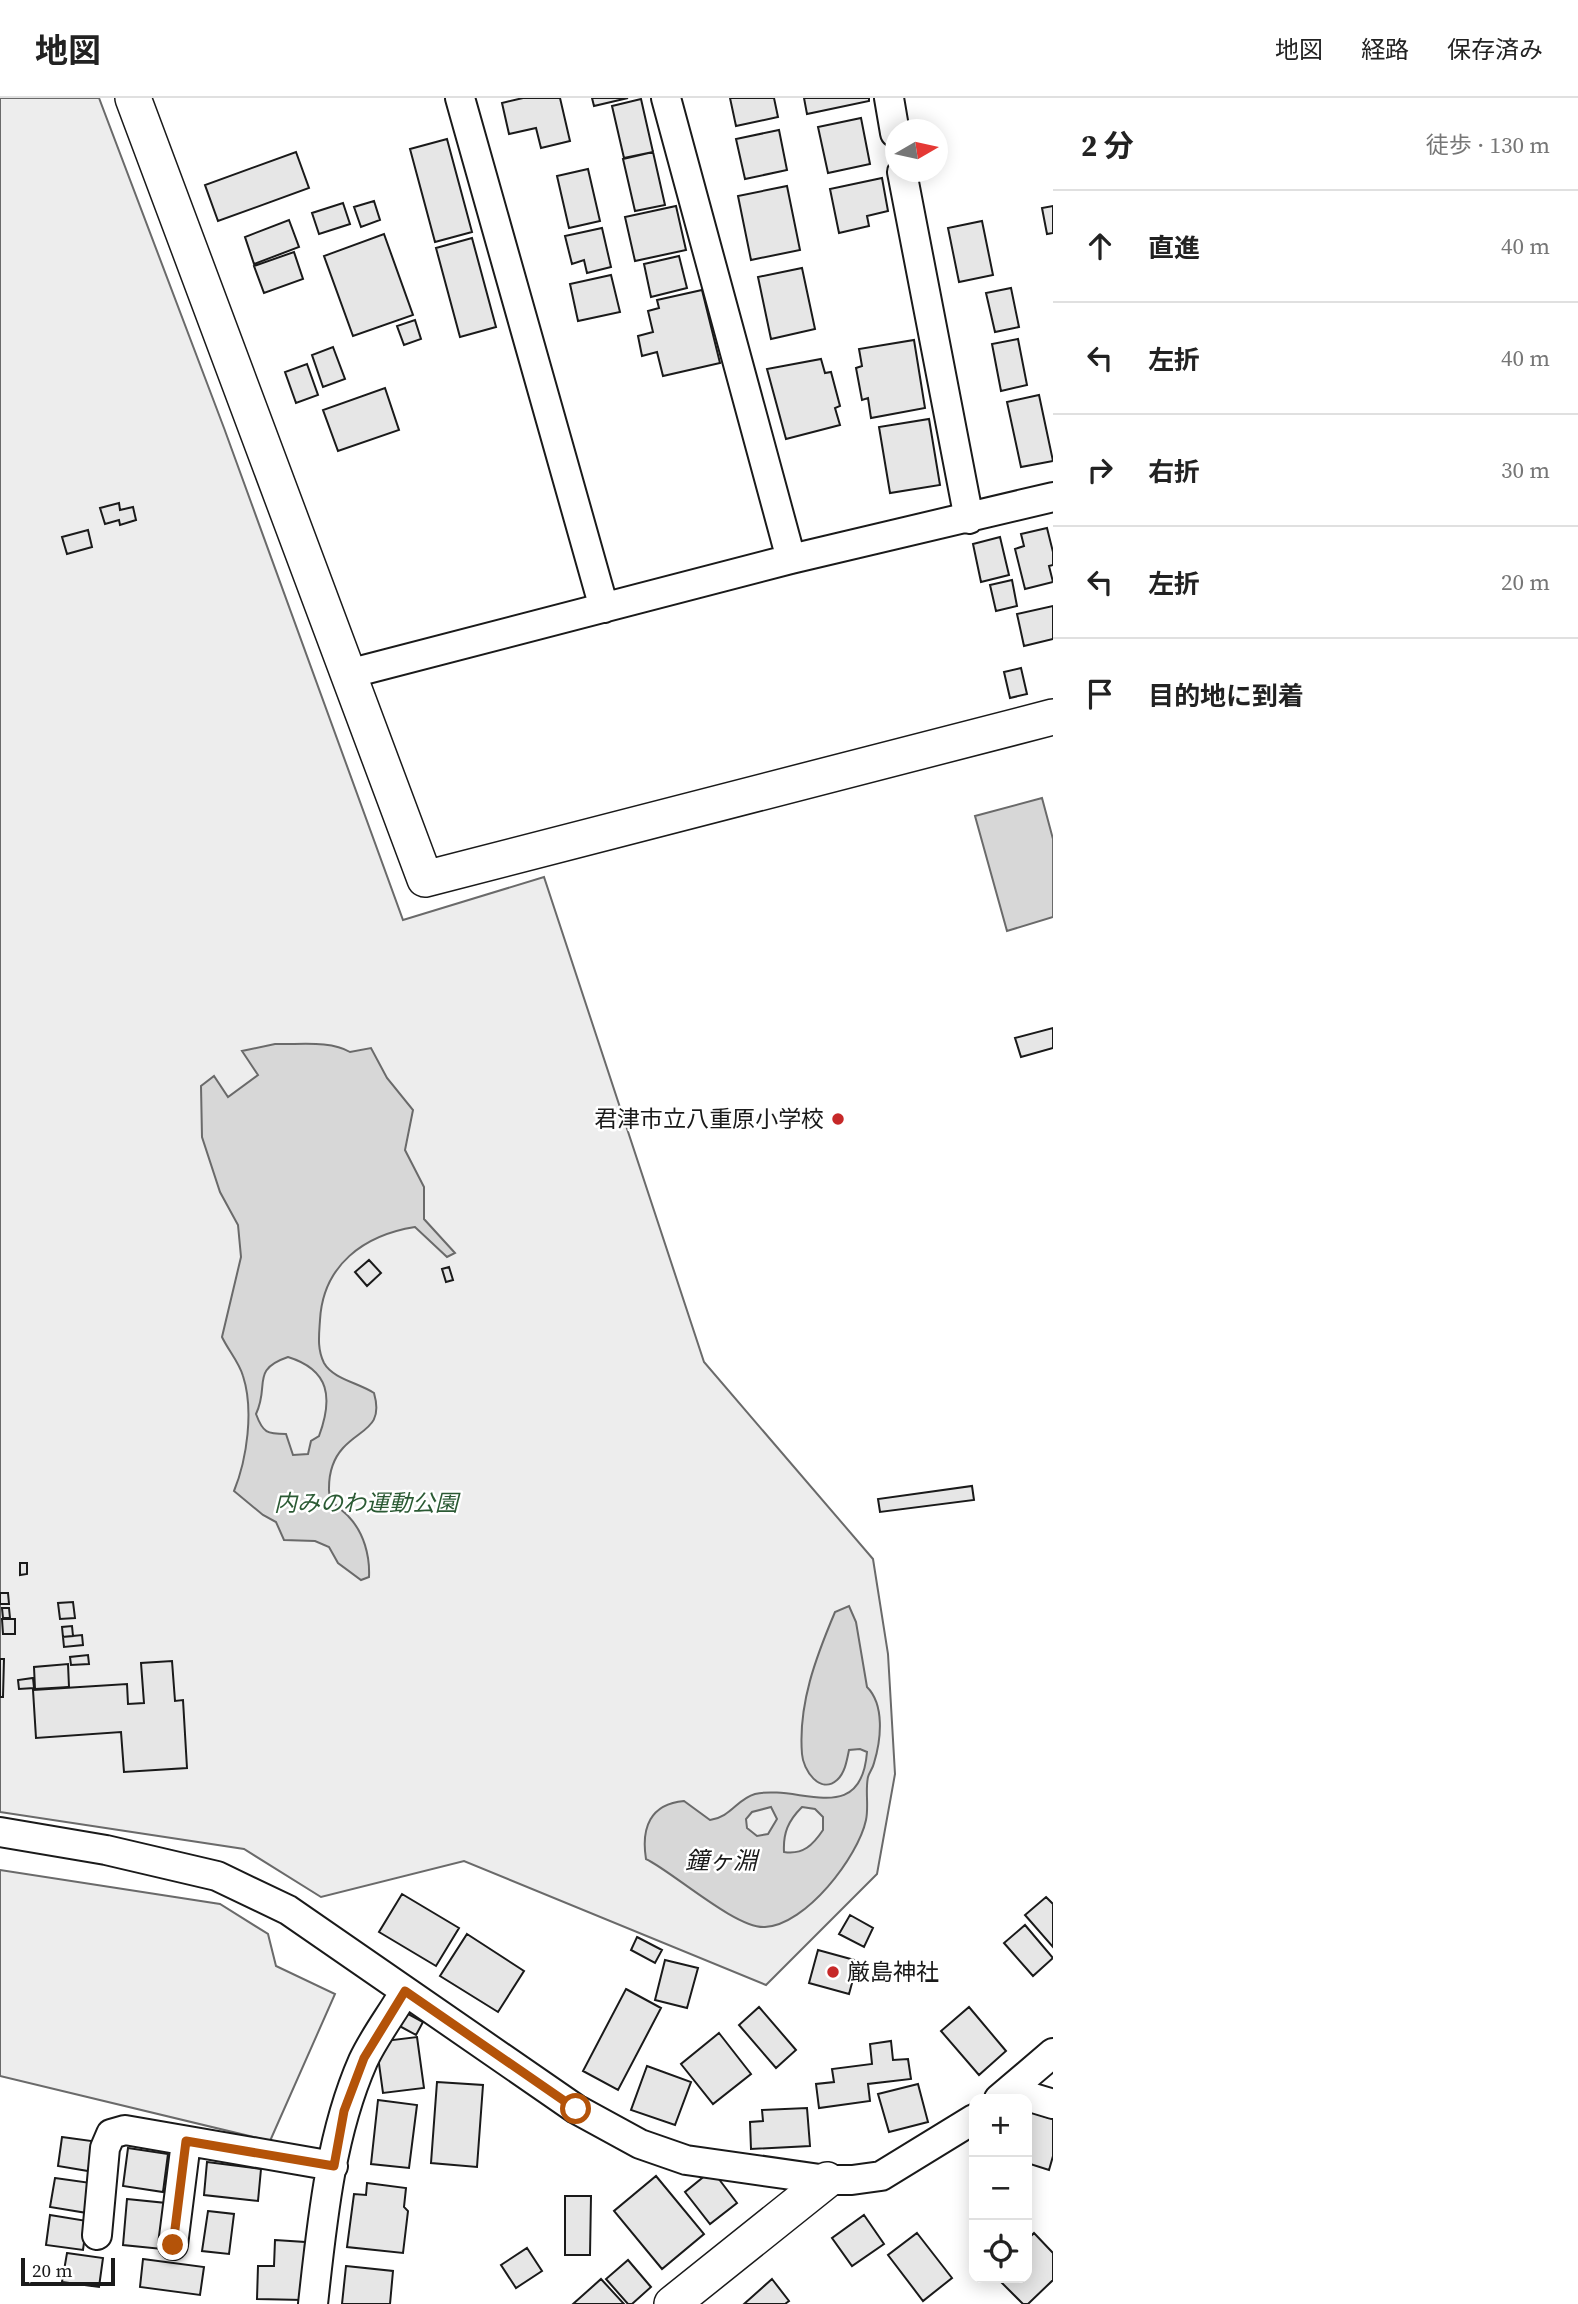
<!DOCTYPE html>
<html lang="ja">
<head>
<meta charset="utf-8">
<style>
  body { margin:0; font-family:"Source Serif 4","Noto Sans JP",serif; background:#f2f2f2; color:#222 }
  .controls { position:absolute; right:21px; bottom:21px; display:grid; overflow:hidden; border-radius:14px; box-shadow:0 4px 18px #0003 }
  .controls button { width:63px; height:63px; display:grid; place-items:center; padding:0; border:0; border-bottom:2px solid #e0e0e0; background:#fff; color:#222; font:35px sans-serif }
  .compass { position:absolute; left:885px; top:21px; width:63px; height:63px; border-radius:50%; background:#fff; box-shadow:0 4px 18px #0003; rotate:81deg }
  .scale { position:absolute; left:21px; bottom:18px; width:94px; box-sizing:border-box; padding-left:7px; border:4px solid #1a1a1a; border-top:0; font-size:19px; line-height:24px; white-space:nowrap; color:#1a1a1a; -webkit-text-stroke:5px #fff; paint-order:stroke }
  .stop { position:absolute; width:21px; height:21px; margin:-16px; border:5px solid #b45309; border-radius:50%; background:#fff }
  .stop.end { background:#b45309; border-color:#fff; box-shadow:0 2px 7px #0008 }
  .list { margin:0; padding:0; list-style:none }
  h2 { display:flex; justify-content:space-between; align-items:center; height:91px; margin:0; padding:0 28px; font-size:30px }
  h2 small { font-size:23px; font-weight:400; color:#767676 }
  .list li { display:grid; grid-template-columns:46px 1fr auto; gap:21px; align-items:center; box-sizing:border-box; height:112px; padding:0 28px; border-top:2px solid #e0e0e0 }
  .list b { display:block; font-size:26px; white-space:nowrap }
  .list em { font-size:23px; font-style:normal; color:#767676 }
  .icon { flex:none; width:38px; height:38px; fill:none; stroke:currentColor; stroke-width:2; stroke-linecap:round; stroke-linejoin:round }
  .map { position:relative; flex:none; width:1053px; height:2206px; overflow:hidden }
  header { display:flex; align-items:center; gap:42px; box-sizing:border-box; height:98px; padding:0 35px; background:#fff; border-bottom:2px solid #e0e0e0 }
  header strong { font-size:33px }
  nav { display:flex; gap:38px; margin-inline-start:auto; font-size:24px }
  main { display:flex }
  aside { flex:1; background:#fff }
  .map>svg:first-child { display:block }
</style>
</head>
<body>
<header>
<strong>地図</strong>
<nav><a>地図</a><a>経路</a><a>保存済み</a></nav>
</header>
<main>
<div class="map">
<svg width="1053" height="2206" viewBox="0 0 1053 2206">
  <rect width="100%" height="100%" fill="#fff"/>
  <path fill="#ededed" stroke="#6a6a6a" stroke-width="2" d="M0 0H99L224 330 403 822 544 779 704 1264 873 1461 888 1556 895 1676 877 1776 766 1887 464 1763 321 1799 244 1751 0 1714Z
    M0 1772 220 1806 268 1836 276 1868 335 1896 270 2043 0 1978Z"/>
  <path fill="#d7d7d7" stroke="#6a6a6a" stroke-width="2" fill-rule="evenodd" d="M1042 700 1053 741V819L1007 833 975 718Z
    M275 946C298 947 330 942 350 954L371 950 387 980 413 1012 405 1052 424 1089V1121L455 1155 447 1159 415 1129C364 1137 323 1167 320 1222 319 1237 317 1251 324 1265 333 1281 359 1285 374 1295 384 1330 361 1330 343 1350 333 1361 329 1375 329 1390 328 1405 341 1410 349 1419 364 1435 370 1458 369 1479L361 1482 338 1465 329 1449 315 1443 284 1442 276 1424 263 1417 234 1393C247 1361 254 1312 243 1278 239 1264 228 1252 222 1239L241 1159 238 1127 220 1094 202 1039 201 988 214 978 228 999 258 977 242 953ZM288 1259C330 1272 333 1300 319 1338L311 1343 308 1356 293 1357 286 1336C267 1336 263 1335 256 1316 270 1287 250 1272 288 1259Z
    M849 1508 856 1524 867 1589C885 1607 881 1642 874 1665 873 1670 869 1675 868 1679 865 1693 869 1708 866 1722 858 1759 806 1827 765 1829 736 1831 673 1774 646 1761 641 1730 650 1706 684 1703L710 1722C731 1719 737 1701 755 1696 799 1686 861 1730 867 1654L860 1651 849 1652C847 1662 845 1675 837 1682 820 1697 803 1672 802 1656 798 1606 816 1559 835 1514ZM771 1709 777 1721 768 1736 757 1738 747 1730 746 1721 752 1714ZM802 1709 815 1711 823 1719V1732C813 1747 803 1757 784 1754 783 1735 788 1723 802 1709Z"/>
  <path fill="#e6e6e6" stroke="#1a1a1a" stroke-width="2" d="M523 0H560L570 43 541 50 536 30 509 36 502 5Z
    M592 0H628L594 8Z
    M730 0H774L778 19 736 28Z
    M804 0H869V3L807 16Z
    M641 1 653 54 624 60 612 8Z
    M861 20 870 66 828 75 818 29Z
    M779 32 787 72 745 81 736 41Z
    M447 41 472 134 435 144 410 51Z
    M296 54 309 90 218 123 205 87Z
    M653 54 665 107 635 113 623 61Z
    M588 71 600 123 569 130 557 78Z
    M882 80 888 113 867 118 869 128 839 135 830 91Z
    M787 88 800 152 751 162 738 98Z
    M374 103 380 122 361 129 354 109Z
    M343 105 350 126 319 136 312 115Z
    M676 108 686 152 635 163 625 119Z
    M1053 108V135L1047 136 1042 110Z
    M289 122 299 149 254 166 245 139Z
    M982 123 993 177 959 184 948 130Z
    M602 130 611 169 587 175 584 162 572 166 565 138Z
    M384 136 413 217 353 238 324 158Z
    M472 140 496 229 460 239 436 150Z
    M294 154 303 181 264 195 254 168Z
    M679 158 687 190 651 199 644 166Z
    M802 170 815 231 771 241 758 179Z
    M611 177 620 214 578 223 570 186Z
    M1011 190 1019 229 995 234 986 195Z
    M702 192 720 265 663 278 657 254 642 258 638 238 653 234 648 213 659 210 657 202Z
    M415 222 421 241 404 247 397 228Z
    M1018 241 1027 287 1001 293 992 246Z
    M914 242 925 310 871 320 868 300 862 302 856 270 862 268 859 251Z
    M333 249 345 281 323 289 312 257Z
    M821 261 825 275 831 274 840 308 835 310 840 327 786 341 767 271Z
    M307 266 318 297 296 305 285 274Z
    M385 290 399 332 338 353 323 312Z
    M1039 297 1053 363 1021 369 1007 304Z
    M929 321 940 387 890 395 879 329Z
    M119 405 120 412 133 409 136 422 120 427 119 422 105 426 100 410Z
    M1047 430 1053 454V467L1049 468 1053 484 1025 491 1015 451 1024 448 1021 436Z
    M88 432 92 449 67 456 62 439Z
    M1000 439 1009 477 981 484 973 446Z
    M1012 482 1017 508 996 513 990 487Z
    M1053 508V541L1024 548 1017 516Z
    M1021 570 1027 596 1010 600 1004 574Z
    M1053 930V950L1021 959 1015 940Z
    M369 1162 381 1175 367 1188 355 1174Z
    M449 1169 453 1182 446 1184 442 1171Z
    M972 1388 974 1402 880 1414 878 1401Z
    M20 1465H27V1476L20 1477Z
    M0 1495H8L9 1506H0Z
    M73 1504 75 1520 60 1521 58 1505Z
    M2 1510H9L10 1520H3Z
    M2 1521H15V1536H3Z
    M72 1528 73 1538 63 1539 62 1529Z
    M82 1537 83 1547 64 1549 63 1539Z
    M88 1557 89 1566 71 1567 70 1559Z
    M0 1561H4L3 1599H0Z
    M172 1563 175 1603 183 1602 187 1670 124 1674 121 1634 36 1640 33 1592 127 1586 128 1606 144 1605 141 1565Z
    M68 1566 69 1589 35 1591 34 1569Z
    M33 1580 34 1590 19 1591 18 1582Z
    M402 1796 459 1830 436 1868 379 1834Z
    M1046 1799 1053 1806V1849L1025 1817Z
    M850 1817 873 1830 864 1849 839 1836Z
    M1025 1827 1053 1860 1033 1878 1004 1845Z
    M467 1836 524 1873 498 1914 440 1878Z
    M637 1839 662 1852 655 1865 631 1852Z
    M818 1852 858 1863 849 1896 809 1885Z
    M665 1862 698 1870 687 1910 655 1902Z
    M626 1891 661 1910 618 1992 583 1973Z
    M759 1909 796 1952 776 1970 739 1927Z
    M969 1909 1006 1953 979 1977 941 1933Z
    M401 1912 423 1924 416 1937 394 1925Z
    M719 1935 751 1976 713 2006 681 1966Z
    M417 1939 424 1990 383 1995 376 1944Z
    M891 1943 893 1962 908 1961 911 1981 868 1986 870 2003 819 2010 816 1986 834 1984 832 1971 872 1966 870 1946Z
    M647 1968 691 1984 675 2027 631 2012Z
    M437 1984 483 1987 477 2069 431 2065Z
    M918 1986 928 2024 889 2034 878 1996Z
    M378 2002 417 2007 409 2070 371 2066Z
    M807 2010 810 2048 751 2051 750 2024 763 2023 762 2012Z
    M1027 2013 1053 2021V2058L1049 2072 1027 2065Z
    M62 2039 99 2044 94 2074 58 2068Z
    M128 2050 168 2056 163 2094 123 2088Z
    M207 2064 261 2071 258 2103 204 2097Z
    M712 2072 737 2105 710 2126 685 2094Z
    M656 2078 704 2136 662 2171 614 2113Z
    M55 2080 91 2085 87 2115 50 2109Z
    M367 2085 406 2090 404 2109 408 2113 403 2155 347 2149 354 2096 366 2097Z
    M565 2098H591L590 2157H565Z
    M127 2101 166 2105 162 2151 123 2147Z
    M208 2113 234 2116 229 2156 202 2153Z
    M50 2117 87 2123 83 2152 46 2147Z
    M864 2117 884 2146 852 2168 832 2140Z
    M917 2135 952 2180 923 2203 888 2157Z
    M1034 2135 1053 2155V2182L1028 2206H1023L997 2180H1027V2142Z
    M275 2142 305 2144 303 2202 257 2201 258 2168H274Z
    M527 2150 542 2173 516 2190 501 2167Z
    M67 2155 103 2160 99 2189 62 2184Z
    M143 2161 204 2169 200 2197 140 2189Z
    M628 2162 651 2189 632 2206H628L606 2181Z
    M346 2168 393 2173 390 2206H342Z
    M601 2181 624 2206H573Z
    M772 2181 789 2203 785 2206H744Z"/>
  <g fill="none" stroke-linecap="round" stroke-linejoin="round">
    <g stroke="#1a1a1a" stroke-width="32">
      <path id="minor" d="M460 0 604 510
        M666 0 791 461
        M889 0 895 35
        M902 74 969 421
        M348 576 791 461 1053 399
        M0 1734 106 1752 217 1778 288 1812 576 2011 640 2046 686 2062 827 2082H852L881 2078 974 2021
        M1010 1993 1053 2006
        M999 2001 1053 1955
        M97 2137 105 2050 111 2036 125 2032 333 2068
        M173 2147 186 2044
        M313 2206C322 2125 330 2038 363 1963 374 1939 392 1916 405 1893"/>
    </g>
    <g stroke="#1a1a1a" stroke-width="38">
      <path id="tertiary" d="M133 0 425 781 1053 619
        M672 2206 827 2082"/>
    </g>
    <use href="#minor" stroke="#fff" stroke-width="28"/>
    <use href="#tertiary" stroke="#fff" stroke-width="35"/>
  </g>
  <g fill="none" stroke-linecap="round" stroke-linejoin="round">
    <path stroke="#b45309" stroke-width="9" d="M173 2147 186 2043 334 2068 344 2013 364 1960 405 1893 576 2011"/>
  </g>
  <g fill="#c62828" stroke="#fff" stroke-width="2.5">
    <circle cx="838" cy="1021" r="7"/>
    <circle cx="833" cy="1874" r="7"/>
  </g>
  <g text-anchor="middle" dominant-baseline="central" stroke-width="5" stroke-linejoin="round" paint-order="stroke">
    <g font-size="23" fill="#1a1a1a" stroke="#fff" text-anchor="end">
      <text x="824" y="1021">君津市立八重原小学校</text>
      <text x="847" y="1874" text-anchor="start">厳島神社</text>
    </g>
    <g font-size="23" font-style="italic" fill="#2b5a34" stroke="#fff">
      <text x="366" y="1405">内みのわ運動公園</text>
    </g>
    <g font-size="24" font-style="italic" fill="#1a1a1a" stroke="#fff">
      <text x="721" y="1762">鐘ヶ淵</text>
    </g>
  </g>
</svg>
<div class="controls">
<button>+</button>
<button>−</button>
<button><svg class="icon" aria-label="locate" viewBox="0 0 24 24"><circle cx="12" cy="12" r="6"/><path d="M12 2v4M12 18v4M2 12h4M18 12h4"/></svg></button>
</div>
<svg class="compass" viewBox="-18 -18 36 36"><path d="M0-13l5 13h-10z" fill="#e53935"/><path d="M0 13l5-13h-10z" fill="#767676"/></svg>
<div class="scale">20 m</div>
<div class="stop" style="left:576px;top:2011px"></div>
<div class="stop end" style="left:173px;top:2147px"></div>
</div>
<aside>
<h2>2 分<small>徒歩 · 130 m</small></h2>
<ul class="list">
<li><svg class="icon" aria-label="ahead" viewBox="0 0 24 24"><path d="M12 20V5M6 11l6-6 6 6"/></svg><div><b>直進</b></div><em>40 m</em></li>
<li><svg class="icon" aria-label="left" viewBox="0 0 24 24"><path d="M17 20v-9H6M10 6l-5 5 5 5"/></svg><div><b>左折</b></div><em>40 m</em></li>
<li><svg class="icon" aria-label="right" viewBox="0 0 24 24"><path d="M7 20v-9h11M14 6l5 5-5 5"/></svg><div><b>右折</b></div><em>30 m</em></li>
<li><svg class="icon" aria-label="left" viewBox="0 0 24 24"><path d="M17 20v-9H6M10 6l-5 5 5 5"/></svg><div><b>左折</b></div><em>20 m</em></li>
<li><svg class="icon" aria-label="arrive" viewBox="0 0 24 24"><path d="M6 21V4h12l-3 4 3 4H6"/></svg><div><b>目的地に到着</b></div></li>
</ul>
</aside>
</main>
</body>
</html>
